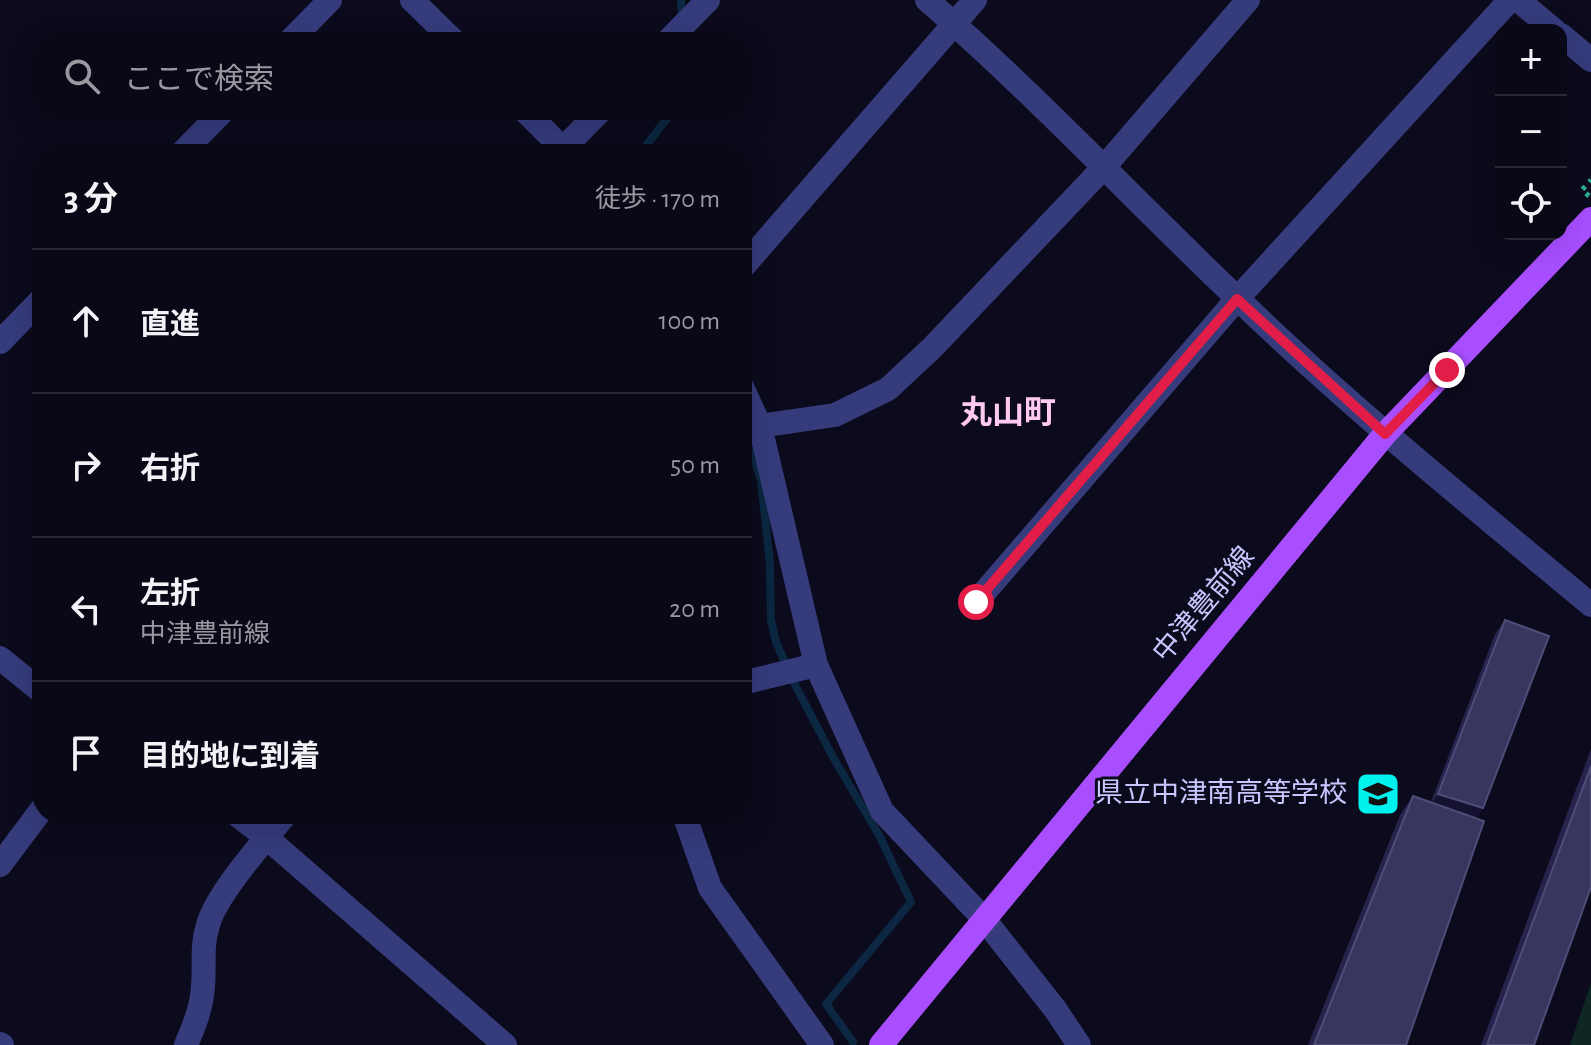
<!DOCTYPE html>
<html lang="ja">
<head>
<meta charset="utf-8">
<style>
  body { margin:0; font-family:"Alegreya Sans","Noto Sans JP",sans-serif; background:#12111f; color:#f1f3f6 }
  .controls { position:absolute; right:24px; top:24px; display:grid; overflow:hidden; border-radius:16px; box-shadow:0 8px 32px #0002 }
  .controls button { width:72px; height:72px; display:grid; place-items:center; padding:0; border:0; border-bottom:2px solid #292935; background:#090816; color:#f1f3f6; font:40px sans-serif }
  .stop { position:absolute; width:24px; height:24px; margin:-18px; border:6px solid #e11d48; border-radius:50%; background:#fff }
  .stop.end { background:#e11d48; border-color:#fff; box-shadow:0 2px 8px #0008 }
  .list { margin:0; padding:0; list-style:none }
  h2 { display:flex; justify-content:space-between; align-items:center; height:104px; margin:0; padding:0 32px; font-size:34px }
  h2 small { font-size:26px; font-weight:400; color:#999aa1 }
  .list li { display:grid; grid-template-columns:52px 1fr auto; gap:24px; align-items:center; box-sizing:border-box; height:144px; padding:0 32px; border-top:2px solid #292935 }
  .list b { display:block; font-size:30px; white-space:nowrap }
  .list p { margin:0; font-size:26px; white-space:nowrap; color:#999aa1 }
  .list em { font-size:26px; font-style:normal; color:#999aa1 }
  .icon { flex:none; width:44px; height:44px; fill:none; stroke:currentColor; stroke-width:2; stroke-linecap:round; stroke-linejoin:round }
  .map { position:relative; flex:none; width:1591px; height:1045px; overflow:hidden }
  .search { position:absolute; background:#090816; box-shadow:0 8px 32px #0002; left:32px; top:32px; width:720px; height:88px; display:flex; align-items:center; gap:20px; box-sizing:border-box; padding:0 28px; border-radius:32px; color:#999aa1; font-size:30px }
  .panel { position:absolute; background:#090816; box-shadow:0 8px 32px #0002; left:32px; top:144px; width:720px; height:680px; border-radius:32px }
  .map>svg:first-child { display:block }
</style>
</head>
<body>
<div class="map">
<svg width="1591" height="1045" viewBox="0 0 1591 1045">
  <rect width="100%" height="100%" fill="#0c0b1d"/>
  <path fill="#0e2723" d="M1591 983V1045H1570Z"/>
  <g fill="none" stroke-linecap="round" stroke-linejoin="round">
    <path stroke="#0b2741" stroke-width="8" d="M681 0 682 21
      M644 154 643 150 673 110
      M742 439 755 461 761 480 770 564 771 620 776 642 793 681 834 759 879 835 911 902 826 1004 853 1042"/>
    <path stroke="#2cae97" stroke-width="5" stroke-dasharray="4 6" stroke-linecap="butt" d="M1589 196 1582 190 1591 180"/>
    <path stroke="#363b7c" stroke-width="24" d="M412 0 455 42
      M927 0C1036 95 1134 200 1238 299 1350 407 1471 505 1591 605
      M1518 0 1554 30
      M1561 35 1591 60
      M289 42 330 0
      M667 42 708 0
      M524 110 568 154
      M181 154 224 110
      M558 154 601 110
      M742 268 975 0
      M0 342 42 299
      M742 387 760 426 816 665 882 811 984 919 1055 1009 1079 1045
      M760 426 835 415 888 389 932 348 1105 166 1248 0
      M976 602 1237 299 1510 0
      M0 658 42 692
      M742 683 816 665
      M236 814 267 838 505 1045
      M684 814 710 888 822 1045
      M0 865 42 809
      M0 1044 2 1045
      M186 1045C194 1026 202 1007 203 986 205 964 201 946 208 925 216 894 265 840 286 814"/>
    <path stroke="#a84eff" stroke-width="24" d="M881 1045 1385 434 1591 219"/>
  </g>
  <path fill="#27234c" d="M1505 620 1483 808 1476 818 1406 1045H1308L1400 815 1413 796 1431 802 1495 634Z
    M1591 749V887L1534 1045H1481Z"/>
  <path fill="#151231" d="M1438 794 1483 808 1473 823 1428 808Z"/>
  <path fill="#38355f" stroke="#4f4c78" stroke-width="2" d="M1505 620 1549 636 1483 808 1438 794Z
    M1591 766V887L1534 1045H1487Z
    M1413 796 1484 821 1406 1045H1314Z"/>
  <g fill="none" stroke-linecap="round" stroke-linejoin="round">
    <path stroke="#e11d48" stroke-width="10" d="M976 602 1237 299 1385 434 1447 370"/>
  </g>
  <defs>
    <g id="school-square" transform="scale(2.3)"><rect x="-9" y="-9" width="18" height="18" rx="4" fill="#00f2ee" stroke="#0c0b1d"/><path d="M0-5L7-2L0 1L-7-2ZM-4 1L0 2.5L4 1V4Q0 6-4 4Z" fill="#111"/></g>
  </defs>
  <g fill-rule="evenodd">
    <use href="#school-square" x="1378" y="794"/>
  </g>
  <g text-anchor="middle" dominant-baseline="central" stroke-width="6" stroke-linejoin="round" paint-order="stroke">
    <g font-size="28" fill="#c7c7ff" stroke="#0c0b1d">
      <text transform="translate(1204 605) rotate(-50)">中津豊前線</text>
    </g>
    <g font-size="28" fill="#c7c7ff" stroke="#0c0b1d" text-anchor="end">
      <text x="1347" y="794">県立中津南高等学校</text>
    </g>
    <g font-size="32" font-weight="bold" fill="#ffc9f2" stroke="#0c0b1d">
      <text x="1008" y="413">丸山町</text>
    </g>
  </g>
</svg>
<div class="controls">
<button>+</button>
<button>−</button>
<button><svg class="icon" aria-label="locate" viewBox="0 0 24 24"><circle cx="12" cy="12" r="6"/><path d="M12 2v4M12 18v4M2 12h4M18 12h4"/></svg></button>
</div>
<div class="stop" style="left:976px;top:602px"></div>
<div class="stop end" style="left:1447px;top:370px"></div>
<div class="search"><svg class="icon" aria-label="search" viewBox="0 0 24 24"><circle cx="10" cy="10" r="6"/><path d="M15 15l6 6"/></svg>ここで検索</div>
<section class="panel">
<h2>3 分<small>徒歩 · 170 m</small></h2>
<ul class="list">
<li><svg class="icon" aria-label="ahead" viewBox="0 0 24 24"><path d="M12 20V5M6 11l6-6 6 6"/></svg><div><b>直進</b></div><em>100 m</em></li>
<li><svg class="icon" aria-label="right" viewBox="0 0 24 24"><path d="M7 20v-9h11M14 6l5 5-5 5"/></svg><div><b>右折</b></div><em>50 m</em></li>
<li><svg class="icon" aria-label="left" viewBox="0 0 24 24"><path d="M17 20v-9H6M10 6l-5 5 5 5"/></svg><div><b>左折</b><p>中津豊前線</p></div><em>20 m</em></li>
<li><svg class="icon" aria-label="arrive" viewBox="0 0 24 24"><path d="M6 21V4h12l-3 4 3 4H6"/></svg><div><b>目的地に到着</b></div></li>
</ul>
</section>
</div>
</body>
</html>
